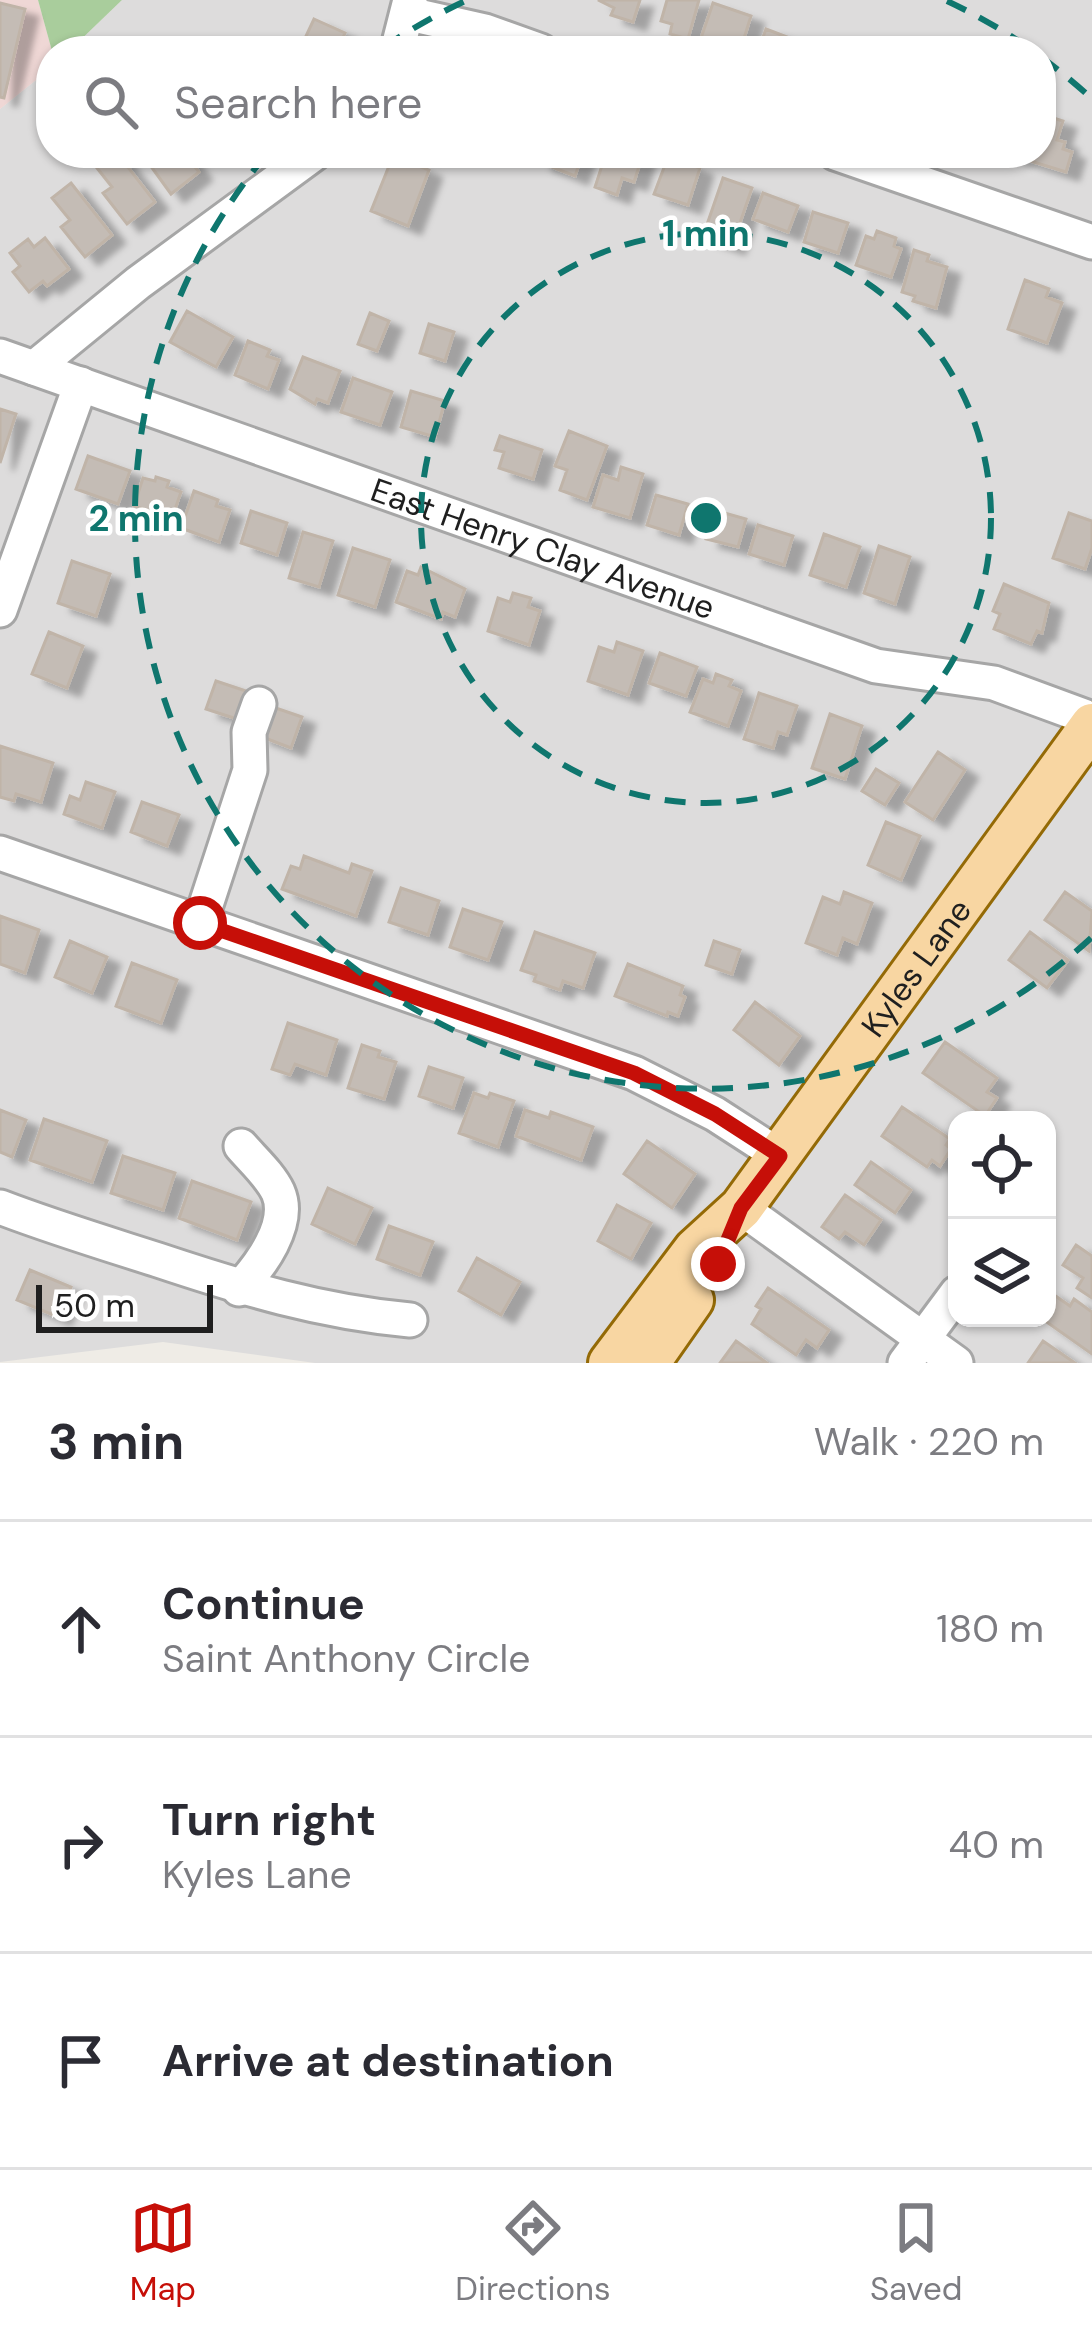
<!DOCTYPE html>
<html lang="en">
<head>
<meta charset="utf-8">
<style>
  body { margin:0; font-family:"DM Sans",sans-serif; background:#f7f7f7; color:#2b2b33 }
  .controls { position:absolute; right:36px; bottom:36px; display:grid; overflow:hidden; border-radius:24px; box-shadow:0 3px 9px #0004 }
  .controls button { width:108px; height:108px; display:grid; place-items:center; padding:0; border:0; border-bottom:3px solid #e1e1e2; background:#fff; color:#2b2b33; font:60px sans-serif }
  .scale { position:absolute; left:36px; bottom:30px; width:177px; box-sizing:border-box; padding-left:12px; border:6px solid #1f1f1f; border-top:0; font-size:33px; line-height:42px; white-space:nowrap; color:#1f1f1f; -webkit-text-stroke:9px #fff; paint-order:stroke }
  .stop { position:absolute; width:36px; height:36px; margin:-27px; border:9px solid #c60f08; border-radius:50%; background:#fff }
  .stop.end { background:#c60f08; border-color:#fff; box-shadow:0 3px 12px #0008 }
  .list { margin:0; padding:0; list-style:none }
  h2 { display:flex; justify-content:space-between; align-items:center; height:156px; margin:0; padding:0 48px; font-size:51px }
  h2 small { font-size:39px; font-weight:400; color:#7c7c81 }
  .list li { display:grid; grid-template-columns:78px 1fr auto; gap:36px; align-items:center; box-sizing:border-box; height:216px; padding:0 48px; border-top:3px solid #e1e1e2 }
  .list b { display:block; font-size:45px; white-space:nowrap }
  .list p { margin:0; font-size:39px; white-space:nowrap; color:#7c7c81 }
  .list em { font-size:39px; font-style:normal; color:#7c7c81 }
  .icon { flex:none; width:66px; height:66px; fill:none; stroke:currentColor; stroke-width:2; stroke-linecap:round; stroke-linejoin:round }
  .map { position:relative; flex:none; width:1092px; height:1363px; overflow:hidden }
  .search { position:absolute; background:#fff; box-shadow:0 3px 9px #0004; left:36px; right:36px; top:36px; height:132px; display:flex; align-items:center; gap:30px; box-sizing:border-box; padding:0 42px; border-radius:48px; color:#7c7c81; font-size:45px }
  .sheet { height:804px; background:#fff }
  nav { display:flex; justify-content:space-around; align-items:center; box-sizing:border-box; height:168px; border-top:3px solid #e1e1e2; background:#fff; font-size:33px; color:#7c7c81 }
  nav a { display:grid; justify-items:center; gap:6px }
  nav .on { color:#c60f08 }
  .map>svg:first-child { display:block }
</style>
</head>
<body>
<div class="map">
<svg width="1092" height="1363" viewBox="0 0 1092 1363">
  <defs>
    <filter id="shadow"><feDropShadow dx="13" dy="8" stdDeviation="3" flood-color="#0004"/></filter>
  </defs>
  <rect width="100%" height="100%" fill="#efece6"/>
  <path fill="#dddcdc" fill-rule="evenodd" d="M122 0H1092V1363H648L717 1264 740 1211 610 1363H315L163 1342 0 1362V109L51 68V153H1041V51H69ZM957 1120H1047V1318H957Z"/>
  <path fill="#efd7d5" d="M0 0H38L52 51 51 68 0 109Z"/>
  <path fill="#a9cd9c" d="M38 0H122L69 51H52Z"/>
  <path fill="#c4bcb5" stroke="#c0b4a8" stroke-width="3" filter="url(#shadow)" d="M598 0H640L633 22 611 15 614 8Z
    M667 0H699L688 39 670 34 672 24 661 21Z
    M0 3 25 9 4 98 0 97Z
    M713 3 751 16 740 51 701 38Z
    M314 19 345 33 337 51H299Z
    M766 29 800 42 797 51H758Z
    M1041 114 1063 121 1057 140 1065 142 1063 149 1072 152 1066 172 1011 155 1041 153Z
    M106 153H117L155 202 127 224 103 193 112 187 93 163Z
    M158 153H184L199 172 171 194 150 165 157 160 154 156Z
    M542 153H583L575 176 539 162Z
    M606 153 642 157 634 182 622 178 617 195 595 187Z
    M393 156 429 170 408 226 371 211Z
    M668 157 700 168 688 205 654 194Z
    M723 178 752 188 732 246 703 236Z
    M71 183 112 235 85 257 61 227 70 220 52 198Z
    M763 193 798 206 788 232 753 219Z
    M813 212 848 223 838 253 804 242Z
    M877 231 896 238 894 246 901 249 891 277 856 265 866 236 874 239Z
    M45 238 69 269 47 286 43 281 29 292 13 272 20 266 10 253 28 239 34 247Z
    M914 250 929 255 927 261 947 267 936 308 913 301 915 296 902 292Z
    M1025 280 1049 289 1046 297 1062 303 1047 343 1008 329Z
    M187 311 233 337 216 367 170 342Z
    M370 313 389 321 377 351 358 344Z
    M429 324 454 332 445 361 420 353Z
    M248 341 270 350 267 356 279 360 268 389 235 375Z
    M303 357 340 371 328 403 317 399 315 404 290 389Z
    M353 378 392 392 380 425 341 412Z
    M411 391 445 401 435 437 401 427Z
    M0 409 16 414 0 463Z
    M569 431 607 446 587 500 560 490 567 470 555 466Z
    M500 436 542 450 533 479 499 468 504 452 495 450Z
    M88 456 130 471 118 504 76 489Z
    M621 467 643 474 630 518 593 507 603 475 618 480Z
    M156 477 169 481 167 487 181 492 172 518 134 506 143 478 155 481Z
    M194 491 218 500 216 506 230 510 219 542 181 528Z
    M656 495 688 504 679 535 647 525Z
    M714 510 746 519 738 547 706 539Z
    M251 511 287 523 277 555 241 543Z
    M1069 513 1092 521V548L1085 569 1053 558Z
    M758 525 793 536 784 565 749 554Z
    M303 532 333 541 319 587 289 578Z
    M824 534 860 547 846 587 810 575Z
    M879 546 910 557 895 604 864 593Z
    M353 548 390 560 375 607 338 595Z
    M72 561 110 574 96 616 58 603Z
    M421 567 465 589 455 617 443 612 441 619 396 602 407 571 418 575Z
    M1004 584 1049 603 1042 633 1037 631 1031 644 994 629 1000 614 993 611Z
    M513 593 531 598 528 607 540 611 529 645 488 631 498 598 510 602Z
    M49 632 83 646 67 688 32 674Z
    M617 642 643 651 628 695 588 681 599 647 614 652Z
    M660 653 697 667 686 696 649 683Z
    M716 674 732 680 729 686 741 691 728 726 690 712 703 679 713 683Z
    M216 681 252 693 243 721 206 709Z
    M759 693 797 706 787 735 778 732 773 748 744 739Z
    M267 705 302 717 291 748 257 735Z
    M830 714 862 726 845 779 812 768Z
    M0 746 53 763 41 802 16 794 14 801 0 797Z
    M938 752 965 770 933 820 905 802Z
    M876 769 899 783 885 805 862 791Z
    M86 782 115 792 102 828 64 814 70 796 80 800Z
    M142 802 179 815 167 846 131 832Z
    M886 822 920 836 901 880 868 865Z
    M304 856 349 873 352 864 372 871 356 916 282 889 291 866 300 869Z
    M401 888 439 901 428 935 389 922Z
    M844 892 872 903 857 944 843 938 837 955 806 943 823 897 840 904Z
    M1065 892 1092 911 1089 951 1045 920Z
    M463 909 502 922 488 960 450 947Z
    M0 916 39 930 25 973 0 964Z
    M535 932 595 953 583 988 563 981 560 990 534 981 536 975 521 970Z
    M1030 932 1068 960 1047 988 1009 960Z
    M70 941 107 957 92 993 55 977Z
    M714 941 740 950 732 974 706 965Z
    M132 963 177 980 161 1023 116 1006Z
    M628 964 683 986 680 995 685 997 678 1016 668 1012 667 1016 615 996Z
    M755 1002 800 1036 779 1065 734 1030Z
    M288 1023 337 1040 326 1075 295 1064 290 1075 272 1069Z
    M945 1042 997 1078 987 1092 997 1098 985 1116 923 1073Z
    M362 1045 380 1051 378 1057 396 1062 384 1099 348 1088Z
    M429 1067 463 1078 453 1108 419 1096Z
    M474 1093 488 1098 490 1093 514 1101 498 1147 459 1133Z
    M902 1107 950 1139 946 1145 951 1149 940 1166 932 1160 927 1167 882 1136Z
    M0 1110 26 1120 12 1157 0 1152Z
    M525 1110 549 1118 551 1112 593 1127 581 1160 516 1136Z
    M44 1119 107 1141 92 1182 30 1160Z
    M647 1141 695 1174 672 1208 624 1174Z
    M123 1156 175 1173 163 1210 111 1193Z
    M871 1162 911 1190 895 1213 855 1185Z
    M192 1181 251 1202 237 1240 179 1218Z
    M328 1188 372 1208 355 1244 312 1224Z
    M845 1195 881 1220 864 1245 845 1232 839 1239 822 1227Z
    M617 1205 651 1223 631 1259 598 1241Z
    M389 1226 433 1242 420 1275 377 1259Z
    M1076 1245 1092 1256V1298L1077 1288 1083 1278 1063 1265Z
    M477 1258 520 1282 501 1315 459 1291Z
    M30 1270 71 1287 58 1317 17 1300Z
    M768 1288 829 1330 817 1348 806 1340 796 1355 752 1324 761 1309 756 1306Z
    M1047 1290 1070 1306 1074 1299 1092 1312V1354L1041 1318H1047Z
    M736 1341 767 1363H720Z
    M1043 1341 1075 1363H1028Z"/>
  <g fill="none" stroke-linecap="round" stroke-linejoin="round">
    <g stroke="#a6a6a6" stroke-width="39">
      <g id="minor">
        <path d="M409 14 485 31 541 51"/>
        <path d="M397 51 410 0"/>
        <path d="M835 153 1092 242"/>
        <path id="s1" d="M0 356 876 666 994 683 1092 719"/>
        <path d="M34 368 138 283 315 153"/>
        <path d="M0 610 81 384"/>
        <path d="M0 853 634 1073 715 1114 780 1156"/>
        <path d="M200 923 250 770 249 732 259 704"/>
        <path d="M0 1207C52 1227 105 1243 158 1260 242 1288 321 1312 410 1320"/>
        <path d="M741 1208 956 1363"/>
        <path d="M239 1289C260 1266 292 1224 278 1192 270 1175 253 1160 241 1146"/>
        <path d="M905 1363 957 1293"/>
      </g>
    </g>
    <g stroke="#946a06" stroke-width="48">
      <g id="major">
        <path id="s2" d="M610 1363 695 1250 741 1208 1092 725"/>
        <path d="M648 1363 692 1300"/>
      </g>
    </g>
    <use href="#minor" stroke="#fff" stroke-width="33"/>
    <use href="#major" stroke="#f8d6a2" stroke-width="42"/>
  </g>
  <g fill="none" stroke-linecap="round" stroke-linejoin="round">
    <path stroke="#c60f08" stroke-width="15" d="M200 923 634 1073 715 1114 780 1156 741 1208 718 1264"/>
  </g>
  <g fill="none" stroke="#0f766e" stroke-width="6" stroke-dasharray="21 15">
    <circle cx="706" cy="518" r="285"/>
    <path d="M1091 938A570 570 0 0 1 266 155M383 48A570 570 0 0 1 465 1M947 1A570 570 0 0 1 1029 48M1041 57A570 570 0 0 1 1091 98"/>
  </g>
  <g text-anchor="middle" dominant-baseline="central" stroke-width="9" stroke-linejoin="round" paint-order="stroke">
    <g font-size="33" fill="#1f1f1f" stroke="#fff">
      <text stroke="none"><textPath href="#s1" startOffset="576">East Henry Clay Avenue</textPath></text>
      <text stroke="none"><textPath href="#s2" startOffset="501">Kyles Lane</textPath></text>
    </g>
  </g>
  <circle cx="706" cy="518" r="18" fill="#0f766e" stroke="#fff" stroke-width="6"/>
  <g font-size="36" text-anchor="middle" font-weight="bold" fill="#0f766e" stroke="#fff" stroke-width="9" stroke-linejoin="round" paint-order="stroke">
    <text x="706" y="246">1 min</text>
    <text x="136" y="531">2 min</text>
  </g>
</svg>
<div class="controls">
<button><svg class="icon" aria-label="locate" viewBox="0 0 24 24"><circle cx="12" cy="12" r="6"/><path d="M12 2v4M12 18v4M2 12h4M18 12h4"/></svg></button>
<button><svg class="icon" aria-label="layers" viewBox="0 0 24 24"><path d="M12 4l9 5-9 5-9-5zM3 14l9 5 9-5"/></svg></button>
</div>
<div class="scale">50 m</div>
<div class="stop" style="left:200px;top:923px"></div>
<div class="stop end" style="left:718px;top:1264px"></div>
<div class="search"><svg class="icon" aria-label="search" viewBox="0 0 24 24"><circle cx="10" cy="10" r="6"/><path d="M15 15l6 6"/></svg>Search here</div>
</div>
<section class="sheet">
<h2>3 min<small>Walk · 220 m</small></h2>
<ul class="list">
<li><svg class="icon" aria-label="ahead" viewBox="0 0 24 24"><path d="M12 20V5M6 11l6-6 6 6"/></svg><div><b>Continue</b><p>Saint Anthony Circle</p></div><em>180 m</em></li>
<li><svg class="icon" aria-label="right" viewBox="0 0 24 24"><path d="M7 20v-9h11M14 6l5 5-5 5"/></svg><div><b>Turn right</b><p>Kyles Lane</p></div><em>40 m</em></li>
<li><svg class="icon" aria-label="arrive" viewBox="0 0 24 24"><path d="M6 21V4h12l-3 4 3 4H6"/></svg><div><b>Arrive at destination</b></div></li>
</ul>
</section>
<nav>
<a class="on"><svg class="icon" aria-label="map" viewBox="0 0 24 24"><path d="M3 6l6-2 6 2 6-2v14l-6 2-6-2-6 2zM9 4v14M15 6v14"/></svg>Map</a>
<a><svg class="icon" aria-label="directions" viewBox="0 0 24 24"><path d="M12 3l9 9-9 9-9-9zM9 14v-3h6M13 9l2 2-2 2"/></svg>Directions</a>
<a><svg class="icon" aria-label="saved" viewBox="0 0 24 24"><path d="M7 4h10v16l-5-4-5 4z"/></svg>Saved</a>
</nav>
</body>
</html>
